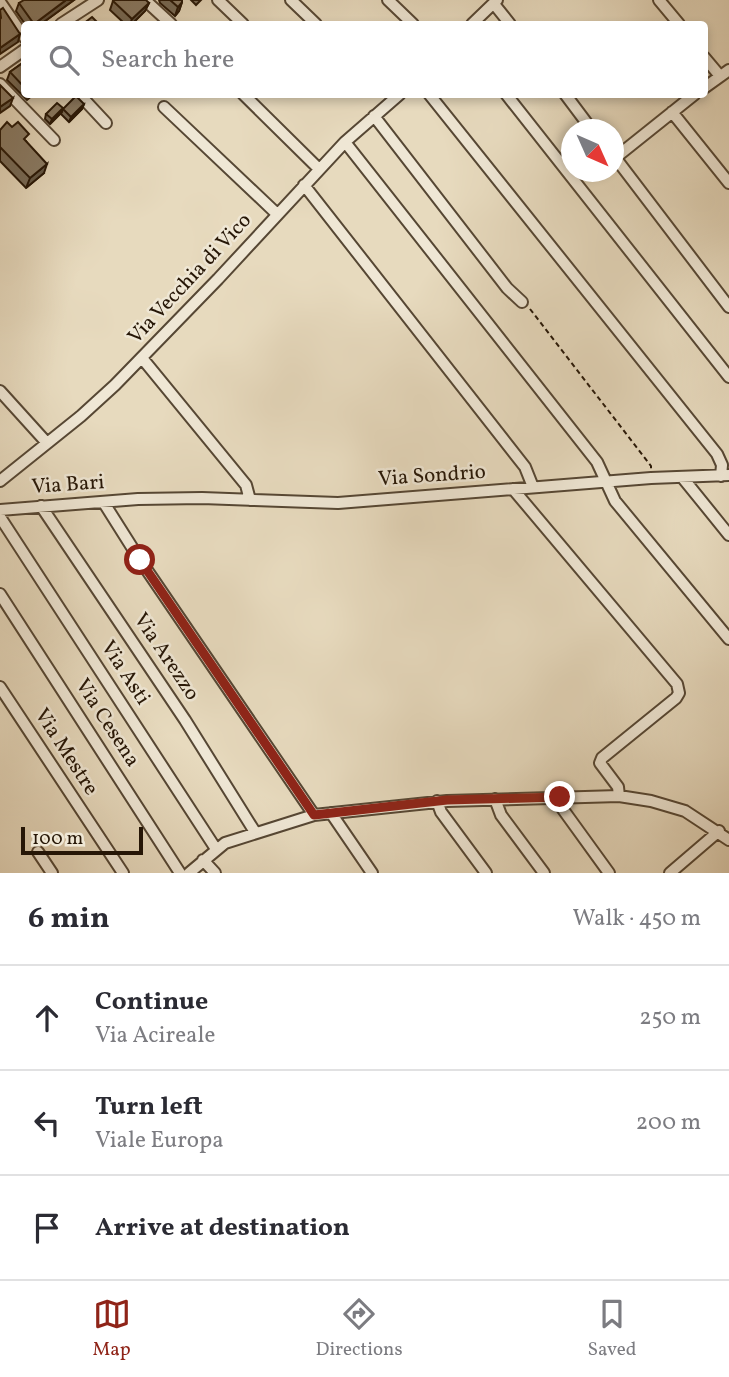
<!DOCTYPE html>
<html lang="en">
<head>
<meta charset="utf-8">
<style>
  body { margin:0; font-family:Vollkorn,serif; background:#f7f7f7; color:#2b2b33 }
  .compass { position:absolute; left:561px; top:119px; width:63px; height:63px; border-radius:50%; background:#fff; box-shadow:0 4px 10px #0003; rotate:135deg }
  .scale { position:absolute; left:21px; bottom:18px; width:122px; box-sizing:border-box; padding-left:7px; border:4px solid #261606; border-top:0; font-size:19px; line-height:24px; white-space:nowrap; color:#261606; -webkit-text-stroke:5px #efe7d5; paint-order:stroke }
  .stop { position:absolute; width:21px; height:21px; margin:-16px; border:5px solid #8f2418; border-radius:50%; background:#fff }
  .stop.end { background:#8f2418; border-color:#fff; box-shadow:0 2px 7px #0008 }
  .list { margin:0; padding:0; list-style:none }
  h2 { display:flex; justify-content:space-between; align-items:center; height:91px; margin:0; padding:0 28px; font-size:30px }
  h2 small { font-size:23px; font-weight:400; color:#7c7c81 }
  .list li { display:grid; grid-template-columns:46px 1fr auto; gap:21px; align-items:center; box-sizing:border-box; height:105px; padding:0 28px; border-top:2px solid #e1e1e2 }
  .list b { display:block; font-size:26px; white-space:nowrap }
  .list p { margin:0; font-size:23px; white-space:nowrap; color:#7c7c81 }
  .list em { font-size:23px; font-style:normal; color:#7c7c81 }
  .icon { flex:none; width:38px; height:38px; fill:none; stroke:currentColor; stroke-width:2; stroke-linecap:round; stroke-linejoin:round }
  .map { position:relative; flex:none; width:729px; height:873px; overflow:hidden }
  .search { position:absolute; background:#fff; box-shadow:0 4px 10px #0003; left:21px; right:21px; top:21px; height:77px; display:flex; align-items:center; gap:18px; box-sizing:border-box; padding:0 24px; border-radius:7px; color:#7c7c81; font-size:26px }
  .sheet { height:406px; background:#fff }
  nav { display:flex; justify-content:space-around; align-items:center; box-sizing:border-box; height:98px; border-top:2px solid #e1e1e2; background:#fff; font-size:19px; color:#7c7c81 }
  nav a { display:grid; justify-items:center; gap:4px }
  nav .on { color:#8f2418 }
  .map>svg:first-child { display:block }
</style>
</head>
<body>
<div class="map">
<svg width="729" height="873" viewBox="0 0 729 873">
  <rect width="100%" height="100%" fill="#e7dabe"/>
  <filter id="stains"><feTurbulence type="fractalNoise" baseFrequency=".00286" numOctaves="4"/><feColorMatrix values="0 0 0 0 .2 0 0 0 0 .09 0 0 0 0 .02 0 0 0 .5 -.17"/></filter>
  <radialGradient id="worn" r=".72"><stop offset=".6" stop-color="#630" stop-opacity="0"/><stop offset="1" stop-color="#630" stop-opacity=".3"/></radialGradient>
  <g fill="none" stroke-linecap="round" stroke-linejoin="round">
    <g stroke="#564734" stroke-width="14">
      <path id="minor" d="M145 0 171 24
        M218 0 243 24
        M291 0 316 24
        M388 0 413 24
        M659 0 679 24
        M0 2 24 37
        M494 4 510 24
        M61 24 98 0
        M472 24 497 0
        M704 57 720 76
        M0 67 24 50
        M0 84 54 140
        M704 88 729 70
        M79 94 106 123
        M243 94 319 169
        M429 94 717 454 722 465 721 476
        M506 94 729 377
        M565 94 592 130
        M164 107 277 214
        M672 112 729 183
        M374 116 507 288 522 302
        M345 142 597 462 615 501 729 639
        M614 156 729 307
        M615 158 695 94
        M304 185 525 467 533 487
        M142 358 246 485 250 500
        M0 391 47 443
        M682 477 729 535
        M0 481 81 416 115 385 218 279 345 142 400 94
        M513 489 677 684 679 693 676 698 602 758 600 763 618 787 619 796
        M104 503 140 560 314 815
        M41 506 185 720 255 832
        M0 510 138 499 202 498 338 503 651 478 729 475
        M0 517 216 849
        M0 594 180 873
        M0 687 123 873
        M554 797 609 873
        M495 799 501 815 544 873
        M437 801 441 812 486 873
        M331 813 372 873
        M38 852 52 873
        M203 860 215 873
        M189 873 225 843 314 815 447 801 619 796 651 801 685 811 729 840
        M670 873 719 831"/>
    </g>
    <path stroke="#261606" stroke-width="2" stroke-dasharray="5 3.5" stroke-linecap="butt" d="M530 309 651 466V469"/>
    <use href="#minor" stroke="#efe7d5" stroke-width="10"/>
  </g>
  <path fill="#776b58" stroke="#261606" stroke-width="2" d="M74 0 41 24H25L16 11 19 3Z
    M159 0H182V2L179 11 175 16 160 3Z
    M191 0H201L196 5Z
    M113 1 149 3 145 11 132 24H125L110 10Z
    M24 62V94H34L27 100 7 80 10 72Z
    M84 104 82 109 69 122 61 114 63 109Z
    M61 113 50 124 45 119 46 114Z
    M0 130 26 141 44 173 26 188 0 161Z"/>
  <path fill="#615747" stroke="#261606" stroke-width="2" d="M66 0H74L41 24H34Z
    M182 2 179 11 175 16 178 7Z
    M149 3 145 11 132 24H130L132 19Z
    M20 34 18 42 0 54V48Z
    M13 98 10 106 0 113V107Z
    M84 104 82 109 69 122 71 117Z
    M63 108 61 113 50 124 52 119Z
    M47 164 44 173 26 188 30 178Z"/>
  <path fill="#8a7c66" stroke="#261606" stroke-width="2" d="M24 0H66L34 24 19 3Z
    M114 0H146L149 3 132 19 113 1Z
    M170 0H182V2L178 7Z
    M3 8 20 34 0 48V19L1 18 0 10Z
    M92 17 99 24H83Z
    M24 62V87L10 72Z
    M0 85 13 98 0 107Z
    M76 96 84 104 71 117 63 109Z
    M57 103 63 108 52 119 46 114Z
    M7 122 12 127 18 122 29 134 24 139 47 164 30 178 0 147V130Z"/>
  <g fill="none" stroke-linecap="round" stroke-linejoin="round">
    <path stroke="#8f2418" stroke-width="9" d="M140 560 314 815 447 800 560 797"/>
  </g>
  <g text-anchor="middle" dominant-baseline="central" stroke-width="5" stroke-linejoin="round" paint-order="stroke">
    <g font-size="21" fill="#261606" stroke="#efe7d5">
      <text transform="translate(190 279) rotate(-47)">Via Vecchia di Vico</text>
      <text transform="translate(432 476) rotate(-4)">Via Sondrio</text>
      <text transform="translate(68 485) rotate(-4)">Via Bari</text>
      <text transform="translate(166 657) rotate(56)">Via Arezzo</text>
      <text transform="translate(125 673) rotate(57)">Via Asti</text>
      <text transform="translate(107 723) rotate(57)">Via Cesena</text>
      <text transform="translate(66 752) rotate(57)">Via Mestre</text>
    </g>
  </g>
  <rect width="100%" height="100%" filter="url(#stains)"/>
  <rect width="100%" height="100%" fill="url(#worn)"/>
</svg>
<svg class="compass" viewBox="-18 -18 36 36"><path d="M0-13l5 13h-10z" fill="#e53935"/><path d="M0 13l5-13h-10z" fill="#7c7c81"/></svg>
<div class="scale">100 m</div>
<div class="stop" style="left:140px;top:560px"></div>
<div class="stop end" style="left:560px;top:797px"></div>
<div class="search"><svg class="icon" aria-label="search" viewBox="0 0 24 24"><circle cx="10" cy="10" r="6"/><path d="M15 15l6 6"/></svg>Search here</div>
</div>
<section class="sheet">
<h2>6 min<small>Walk · 450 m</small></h2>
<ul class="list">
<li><svg class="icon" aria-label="ahead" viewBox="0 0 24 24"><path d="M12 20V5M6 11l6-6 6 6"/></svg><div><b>Continue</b><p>Via Acireale</p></div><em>250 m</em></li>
<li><svg class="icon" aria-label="left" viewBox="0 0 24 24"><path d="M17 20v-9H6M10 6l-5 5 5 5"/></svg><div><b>Turn left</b><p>Viale Europa</p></div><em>200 m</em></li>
<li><svg class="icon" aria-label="arrive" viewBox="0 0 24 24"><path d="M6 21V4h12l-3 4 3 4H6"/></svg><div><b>Arrive at destination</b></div></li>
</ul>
</section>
<nav>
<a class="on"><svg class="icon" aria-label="map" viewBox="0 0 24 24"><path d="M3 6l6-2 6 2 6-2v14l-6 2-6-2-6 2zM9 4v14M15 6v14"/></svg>Map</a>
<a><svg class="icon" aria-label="directions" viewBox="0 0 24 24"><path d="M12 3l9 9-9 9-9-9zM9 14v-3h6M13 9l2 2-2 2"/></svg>Directions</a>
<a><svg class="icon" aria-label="saved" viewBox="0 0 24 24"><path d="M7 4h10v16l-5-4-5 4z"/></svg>Saved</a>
</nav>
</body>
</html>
